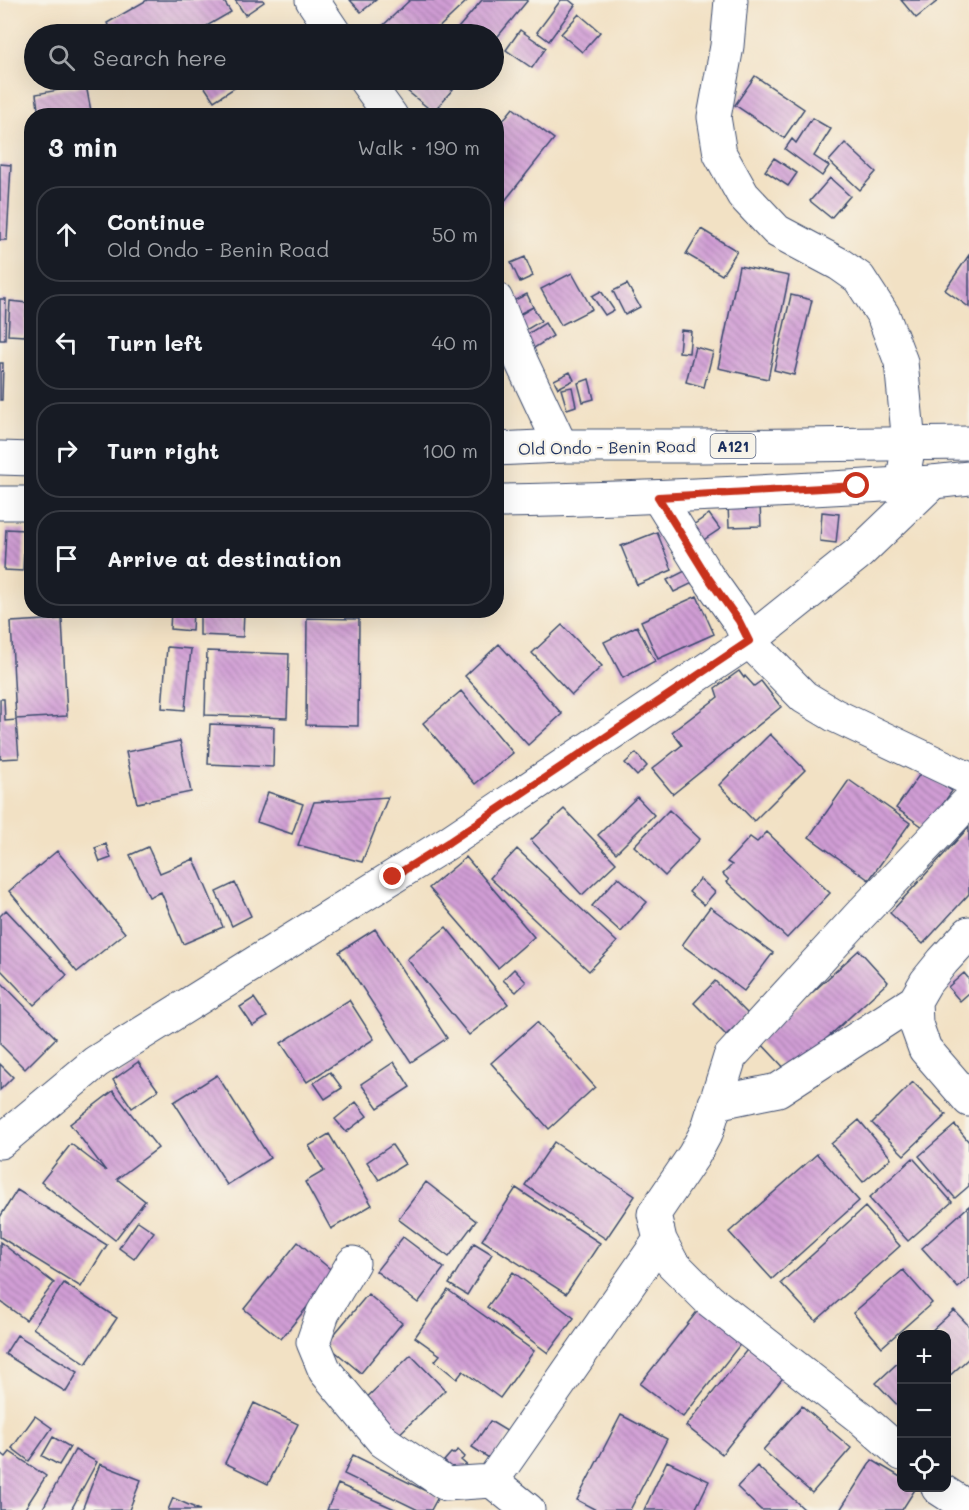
<!DOCTYPE html>
<html lang="en">
<head>
<meta charset="utf-8">
<style>
  body { margin:0; font-family:Mali,sans-serif; background:#242831; color:#f1f3f6 }
  .controls { position:absolute; right:18px; bottom:18px; display:grid; overflow:hidden; border-radius:12px; box-shadow:0 6px 24px #0002 }
  .controls button { width:54px; height:54px; display:grid; place-items:center; padding:0; border:0; border-bottom:2px solid #363941; background:#171b24; color:#f1f3f6; font:30px sans-serif }
  .stop { position:absolute; width:18px; height:18px; margin:-14px; border:4px solid #c8321e; border-radius:50%; background:#fff }
  .stop.end { background:#c8321e; border-color:#fff; box-shadow:0 2px 6px #0008 }
  .list { margin:0; padding:0; list-style:none }
  h2 { display:flex; justify-content:space-between; align-items:center; height:78px; margin:0; padding:0 24px; font-size:26px }
  h2 small { font-size:20px; font-weight:400; color:#9ea1a6 }
  .list li { display:grid; grid-template-columns:39px 1fr auto; gap:18px; align-items:center; box-sizing:border-box; height:96px; margin:0 12px 12px; padding:0 12px; border:2px solid #363941; border-radius:24px }
  .list b { display:block; font-size:22px; white-space:nowrap }
  .list p { margin:0; font-size:20px; white-space:nowrap; color:#9ea1a6 }
  .list em { font-size:20px; font-style:normal; color:#9ea1a6 }
  .icon { flex:none; width:33px; height:33px; fill:none; stroke:currentColor; stroke-width:2; stroke-linecap:round; stroke-linejoin:round }
  .map { position:relative; flex:none; width:969px; height:1510px; overflow:hidden }
  .search { position:absolute; background:#171b24; box-shadow:0 6px 24px #0002; left:24px; top:24px; width:480px; height:66px; display:flex; align-items:center; gap:15px; box-sizing:border-box; padding:0 21px; border-radius:33px; color:#9ea1a6; font-size:22px }
  .panel { position:absolute; background:#171b24; box-shadow:0 6px 24px #0002; left:24px; top:108px; width:480px; height:510px; border-radius:24px }
  .map>svg:first-child { display:block }
</style>
</head>
<body>
<div class="map">
<svg width="969" height="1510" viewBox="0 0 969 1510">
  <defs>
    <pattern id="building-back-hatch" width="6" height="6" patternUnits="userSpaceOnUse" patternTransform="scale(1.5)"><rect width="6" height="6" fill="#d19ed5"/><path d="M-1 5l2 2M0 0l6 6M5-1l2 2" fill="none" stroke="#a981b0"/></pattern>
  </defs>
  <rect width="100%" height="100%" fill="#f7f3e8"/>
  <filter id="ink" filterUnits="userSpaceOnUse"><feTurbulence type="fractalNoise" baseFrequency=".0167" numOctaves="2"/><feDisplacementMap in="SourceGraphic" scale="12" xChannelSelector="R" yChannelSelector="G"/><feConvolveMatrix kernelMatrix="1 2 1 2 8 2 1 2 1" color-interpolation-filters="sRGB"/></filter>
  <filter id="wash" filterUnits="userSpaceOnUse"><feTurbulence type="fractalNoise" baseFrequency=".008" numOctaves="4" result="noise"/><feDisplacementMap in="SourceGraphic" scale="24" xChannelSelector="R" yChannelSelector="G"/><feGaussianBlur stdDeviation="1.35" result="paint"/><feColorMatrix in="noise" values="0 0 0 0 0 0 0 0 0 0 0 0 0 0 0 0 0 1.4 0 .05"/><feComposite in="paint" operator="in"/></filter>
  <g filter="url(#wash)">
    <rect width="100%" height="100%" fill="#f2e1c4"/>
    <g id="blocks">
      <path fill="url(#building-back-hatch)" d="M147 0H223L231 12 193 34H113L107 23Z
        M235 0H263L264 2 245 15Z
        M350 0H376L361 12Z
        M410 0H468L432 34H374Z
        M482 0H528L494 41V34H453Z
        M561 0H569L575 5 549 41 537 32Z
        M901 0H939L916 18Z
        M579 14 600 32 582 52 561 34Z
        M520 30 546 48 532 68 506 50Z
        M755 76 804 109 784 138 735 105Z
        M200 80H247L214 101Z
        M415 80H461L433 112 406 90Z
        M86 85 92 116H39L36 94Z
        M513 108 554 139 496 212V129Z
        M812 118 831 129 814 156 829 166 822 176 785 149 792 139 796 143Z
        M845 143 876 172 860 190 829 161Z
        M774 158 797 173 788 186 765 171Z
        M0 164 11 165 7 240H0Z
        M830 178 850 196 831 218 810 201Z
        M701 229 737 251 722 275 686 254Z
        M969 255V307L945 290Z
        M525 257 533 276 520 282 511 263Z
        M739 266 789 276 768 379 718 368Z
        M572 273 592 309 561 325 541 289Z
        M627 284 640 307 625 315 613 291Z
        M601 291 614 310 605 315 592 296Z
        M527 294 533 307 513 317 507 304Z
        M791 295 812 300 794 375 774 370Z
        M0 299H6L5 340H0Z
        M10 301 27 303 25 336 8 335Z
        M533 307 541 321 519 334 511 320Z
        M545 323 553 336 531 350 523 337Z
        M681 330 691 331 689 353 679 352Z
        M695 347 713 352 704 387 686 382Z
        M0 363H3L2 400H0Z
        M570 372 574 380 558 388 554 380Z
        M589 379 594 399 583 402 578 383Z
        M572 387 576 406 567 409 561 389Z
        M760 504 761 526 729 527 728 505Z
        M822 512 839 514 836 543 820 541Z
        M709 514 720 529 699 543 689 528Z
        M6 529 25 530 23 571 4 570Z
        M657 532 672 570 637 585 621 546Z
        M689 569 695 582 674 592 667 580Z
        M697 596 714 634 658 659 641 621Z
        M171 610H193L192 631 170 629Z
        M200 610H244L243 637 200 635Z
        M307 618 359 619 358 726 306 725Z
        M62 619 67 716 16 719 11 622Z
        M562 625 602 666 572 695 532 653Z
        M637 626 655 661 623 678 604 642Z
        M499 644 562 714 528 745 465 676Z
        M167 647 191 649 185 710 162 708Z
        M207 651 289 654 287 718 205 715Z
        M739 671 744 678 745 676 754 686 761 681 781 707 673 794 652 769 682 745 672 732 718 697 715 688Z
        M461 691 513 753 475 784 423 723Z
        M0 699H4L5 721 16 720 19 758 0 759Z
        M210 724 274 727 273 767 208 764Z
        M770 734 805 770 754 821 719 785Z
        M180 741 191 792 137 803 126 752Z
        M636 753 647 766 637 776 625 763Z
        M922 771 952 791 926 829 896 808Z
        M849 780 910 823 869 880 809 837Z
        M268 792 303 804 292 834 257 822Z
        M388 797 362 862 298 845 314 802Z
        M637 797 654 815 616 853 598 835Z
        M564 809 616 863 582 895 531 840Z
        M669 810 700 839 665 876 634 846Z
        M969 827V894L923 944 890 913Z
        M767 832 830 893 787 938 727 882 729 880 723 874 732 865 727 862 750 837 757 842Z
        M106 844 111 858 100 862 95 848Z
        M148 847 160 873 194 859 223 927 183 944 161 892 149 897 130 855Z
        M517 849 617 942 589 971 490 878Z
        M57 851 125 933 77 972 9 891Z
        M466 857 534 937 498 968 429 888Z
        M618 877 647 902 621 932 592 906Z
        M700 879 715 892 704 905 689 892Z
        M235 883 251 916 232 926 216 892Z
        M710 907 773 953 744 991 682 945Z
        M6 910 67 975 34 1005 0 969V916Z
        M446 927 508 1004 469 1035 407 959Z
        M375 929 447 1038 411 1062 339 952Z
        M859 950 888 982 789 1073 759 1041Z
        M514 969 526 982 516 992 503 980Z
        M964 973 969 979V993L960 1001 948 987Z
        M0 981 56 1038 25 1069 0 1044Z
        M715 981 748 1014 726 1035 694 1003Z
        M254 998 267 1017 253 1026 240 1007Z
        M349 1000 374 1039 307 1082 281 1043Z
        M537 1022 595 1087 549 1129 491 1063Z
        M138 1062 158 1090 132 1108 113 1080Z
        M394 1062 410 1087 378 1108 361 1084Z
        M0 1064 13 1077 0 1090Z
        M330 1072 342 1088 325 1099 314 1083Z
        M217 1075 270 1158 227 1185 174 1102Z
        M913 1082 946 1115 904 1155 872 1123Z
        M113 1091 158 1148 117 1179 145 1201 115 1240 41 1182 71 1144 106 1171 70 1124Z
        M356 1102 367 1116 346 1132 335 1119Z
        M859 1120 891 1158 863 1182 831 1144Z
        M955 1125 969 1142V1186L955 1198 919 1156Z
        M329 1134 372 1205 331 1229 305 1182 324 1171 309 1146Z
        M554 1142 635 1196 606 1239 525 1185Z
        M392 1145 405 1164 379 1180 367 1162Z
        M817 1154 859 1201 772 1279 729 1232Z
        M913 1158 952 1202 908 1241 869 1198Z
        M426 1182 476 1221 449 1257 398 1219Z
        M516 1188 600 1243 566 1294 482 1240Z
        M17 1190 107 1245 81 1287 0 1237V1217Z
        M969 1206V1278L958 1288 922 1248Z
        M865 1207 900 1246 816 1321 781 1283Z
        M138 1221 154 1232 134 1259 119 1248Z
        M403 1237 444 1268 418 1303 376 1271Z
        M0 1242 54 1283 26 1320 0 1301Z
        M298 1242 335 1273 281 1339 244 1309Z
        M474 1243 492 1254 467 1295 449 1284Z
        M903 1270 932 1303 882 1347 853 1313Z
        M513 1272 574 1318 548 1353 487 1307Z
        M64 1283 117 1318 86 1364 33 1328Z
        M448 1290 534 1351 500 1398 463 1371 457 1379 435 1361 440 1355 415 1337Z
        M368 1294 402 1323 361 1373 326 1344Z
        M703 1304 746 1337 683 1417 640 1384Z
        M954 1310 969 1326V1358L946 1379V1334H928Z
        M17 1335 78 1372 66 1392 5 1354Z
        M754 1341 790 1369 722 1454 686 1426Z
        M411 1355 445 1390 392 1441 358 1406Z
        M902 1359V1410L876 1383Z
        M254 1403 298 1424 268 1484 225 1463Z
        M802 1406 851 1448 812 1493 763 1450Z
        M621 1415 667 1439 630 1510H596L577 1500Z
        M35 1416 52 1428 29 1461 12 1448Z
        M490 1421 510 1433 492 1460 472 1447Z
        M53 1437 70 1447 59 1465 42 1456Z
        M75 1450 97 1462 71 1510H42Z
        M458 1450 465 1457 461 1460 471 1469 464 1478 444 1461 451 1453 453 1454Z
        M0 1452 6 1457 10 1452 46 1476 24 1510H0Z
        M353 1455 438 1497 431 1510H418L344 1474Z
        M872 1460 902 1478V1488H916L902 1510H840Z
        M667 1461 709 1481 695 1510H644Z
        M100 1464 141 1480 129 1510H82Z
        M757 1466 805 1510H761L737 1487Z
        M338 1484 397 1510H327Z
        M173 1498 200 1510H168Z"/>
    </g>
  </g>
  <g filter="url(#ink)">
    <use href="#blocks" fill-opacity="0" stroke="#3b4a6d" stroke-width="1.5"/>
    <g fill="none" stroke-linecap="round" stroke-linejoin="round">
      <g stroke="#3b4a6d" stroke-width="35">
        <path id="minor" d="M312 0 335 34
          M731 0 727 46 714 117 720 154 743 195 777 231 839 264 859 278 883 315 901 362 909 444 902 484
          M365 80 391 116
          M496 299 522 363 561 446
          M658 497 707 576 739 621 749 641 804 697 834 715 969 779
          M969 933 943 961 926 982 915 1001 916 1024 925 1049 969 1100
          M715 1103 778 1090 915 1001
          M0 1142 96 1062 449 842 749 641 859 553 933 482
          M353 1263 323 1313 313 1342 325 1371 383 1441 446 1484 492 1481 660 1240
          M902 1454 862 1419 709 1300 672 1263 660 1240 654 1214 694 1155 707 1131 730 1057 860 915 969 801
          M492 1481 528 1510
          M938 1488 969 1508"/>
      </g>
      <g stroke="#3b4a6d" stroke-width="35">
        <path id="major" d="M496 449 561 446H702L969 443
          M0 458 32 459
          M496 501C642 499 788 491 933 482L969 478
          M0 503H32"/>
      </g>
      <use href="#minor" stroke="#fff" stroke-width="33"/>
      <use href="#major" stroke="#fff" stroke-width="33"/>
    </g>
  </g>
  <g fill="none" stroke-linecap="round" stroke-linejoin="round" filter="url(#ink)">
    <path stroke="#c8321e" stroke-width="8" d="M393 877 449 842 749 641 739 621 707 576 658 497 857 486"/>
  </g>
  <g text-anchor="middle" dominant-baseline="central" stroke-width="4.5" stroke-linejoin="round" paint-order="stroke">
    <rect fill="#f7f3e8" stroke="#5d6a87" stroke-width="1.5" x="710.5" y="434" width="45" height="24" rx="4.5"/>
    <g font-size="15" font-weight="bold" fill="#1b2f5e">
      <text x="733" y="446">A121</text>
    </g>
    <g font-size="16" fill="#1b2f5e" stroke="#f7f3e8">
      <text transform="translate(607 447) rotate(-1)">Old Ondo - Benin Road</text>
    </g>
  </g>
</svg>
<div class="controls">
<button>+</button>
<button>−</button>
<button><svg class="icon" aria-label="locate" viewBox="0 0 24 24"><circle cx="12" cy="12" r="6"/><path d="M12 2v4M12 18v4M2 12h4M18 12h4"/></svg></button>
</div>
<div class="stop" style="left:857px;top:486px"></div>
<div class="stop end" style="left:393px;top:877px"></div>
<div class="search"><svg class="icon" aria-label="search" viewBox="0 0 24 24"><circle cx="10" cy="10" r="6"/><path d="M15 15l6 6"/></svg>Search here</div>
<section class="panel">
<h2>3 min<small>Walk · 190 m</small></h2>
<ul class="list">
<li><svg class="icon" aria-label="ahead" viewBox="0 0 24 24"><path d="M12 20V5M6 11l6-6 6 6"/></svg><div><b>Continue</b><p>Old Ondo - Benin Road</p></div><em>50 m</em></li>
<li><svg class="icon" aria-label="left" viewBox="0 0 24 24"><path d="M17 20v-9H6M10 6l-5 5 5 5"/></svg><div><b>Turn left</b></div><em>40 m</em></li>
<li><svg class="icon" aria-label="right" viewBox="0 0 24 24"><path d="M7 20v-9h11M14 6l5 5-5 5"/></svg><div><b>Turn right</b></div><em>100 m</em></li>
<li><svg class="icon" aria-label="arrive" viewBox="0 0 24 24"><path d="M6 21V4h12l-3 4 3 4H6"/></svg><div><b>Arrive at destination</b></div></li>
</ul>
</section>
</div>
</body>
</html>
